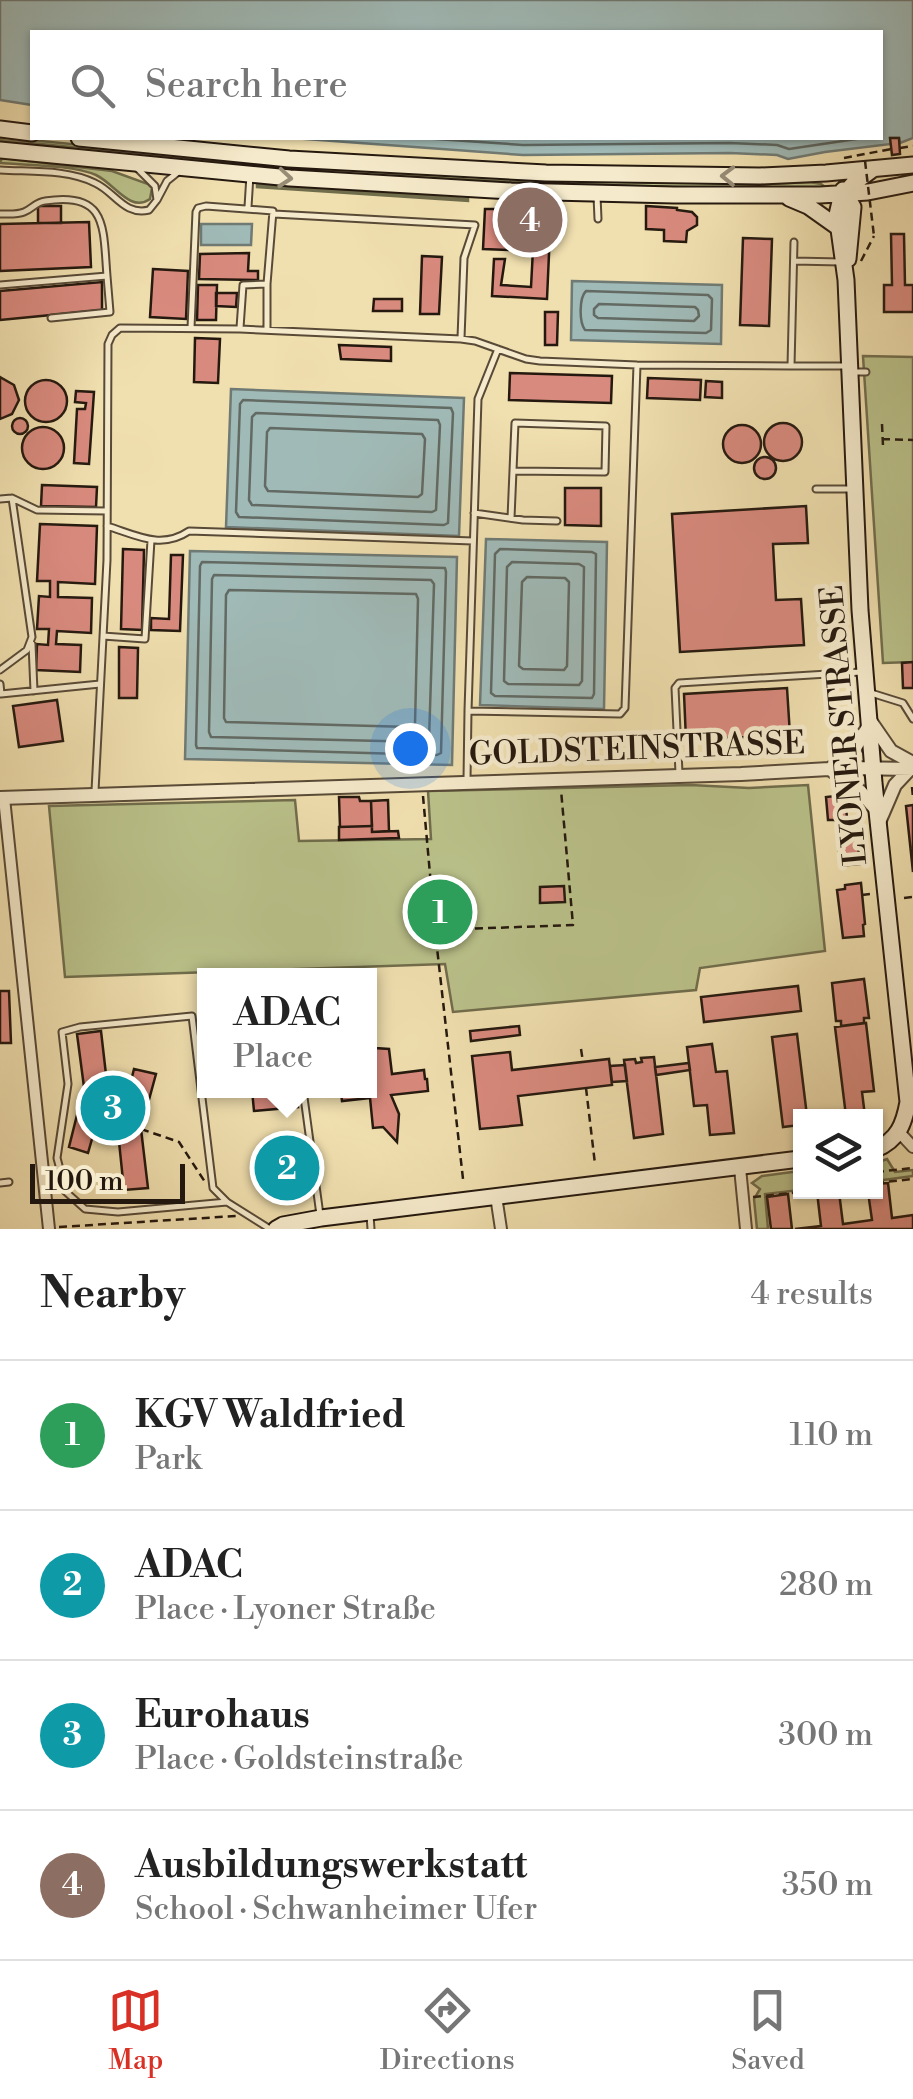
<!DOCTYPE html>
<html lang="en">
<head>
<meta charset="utf-8">
<style>
  body { margin:0; font-family:"Libre Bodoni",serif; background:#f6f6f6; color:#222 }
  .controls { position:absolute; right:30px; bottom:30px; display:grid; overflow:hidden; border-radius:0px; box-shadow:0 2px 8px #0004 }
  .controls button { width:90px; height:90px; display:grid; place-items:center; padding:0; border:0; border-bottom:2px solid #e0e0e0; background:#fff; color:#222; font:50px sans-serif }
  .scale { position:absolute; left:30px; bottom:25px; width:155px; box-sizing:border-box; padding-left:10px; border:5px solid #25190f; border-top:0; font-size:28px; line-height:35px; white-space:nowrap; color:#25190f; -webkit-text-stroke:8px #f5eacb; paint-order:stroke }
  .you { position:absolute; left:410px; top:748px; width:35px; height:35px; margin:-25px; border:8px solid #fff; border-radius:50%; background:#1a73e8; box-shadow:0 0 0 15px #1a73e833 }
  .badge { display:grid; place-items:center; width:65px; height:65px; border-radius:50%; background:#d93025; color:#fff; font-size:32px; font-weight:700 }
  .pin { position:absolute; translate:-50% -50%; border:5px solid #fff; box-shadow:0 2px 10px #0006 }
  .popup { position:absolute; left:197px; top:968px; width:180px; height:130px; box-sizing:border-box; display:grid; place-content:center; border-radius:0px; background:#fff; filter:drop-shadow(0 2px 8px #0005); font-size:32px; white-space:nowrap; color:#767676 }
  .popup b { font-size:38px; color:#222 }
  .popup::after { content:''; position:absolute; left:50%; top:100%; margin-left:-20px; border:20px solid transparent; border-top-color:#fff }
  .list { margin:0; padding:0; list-style:none }
  h2 { display:flex; justify-content:space-between; align-items:center; height:130px; margin:0; padding:0 40px; font-size:42px }
  h2 small { font-size:32px; font-weight:400; color:#767676 }
  .list li { display:grid; grid-template-columns:65px 1fr auto; gap:30px; align-items:center; box-sizing:border-box; height:150px; padding:0 40px; border-top:2px solid #e0e0e0 }
  .list b { display:block; font-size:38px; white-space:nowrap }
  .list p { margin:0; font-size:32px; white-space:nowrap; color:#767676 }
  .list em { font-size:32px; font-style:normal; color:#767676 }
  .icon { flex:none; width:55px; height:55px; fill:none; stroke:currentColor; stroke-width:2; stroke-linecap:round; stroke-linejoin:round }
  .map { position:relative; flex:none; width:913px; height:1229px; overflow:hidden }
  .search { position:absolute; background:#fff; box-shadow:0 2px 8px #0004; left:30px; right:30px; top:30px; height:110px; display:flex; align-items:center; gap:25px; box-sizing:border-box; padding:0 35px; border-radius:0px; color:#767676; font-size:38px }
  .sheet { height:730px; background:#fff }
  nav { display:flex; justify-content:space-around; align-items:center; box-sizing:border-box; height:140px; border-top:2px solid #e0e0e0; background:#fff; font-size:28px; color:#767676 }
  nav a { display:grid; justify-items:center; gap:5px }
  nav .on { color:#d93025 }
  .map>svg:first-child { display:block }
</style>
</head>
<body>
<div class="map">
<svg width="913" height="1229" viewBox="0 0 913 1229">
  <rect width="100%" height="100%" fill="#f0dfaf"/>
  <filter id="stains"><feTurbulence type="fractalNoise" baseFrequency=".002" numOctaves="4"/><feColorMatrix values="0 0 0 0 .2 0 0 0 0 .09 0 0 0 0 .02 0 0 0 .5 -.17"/></filter>
  <radialGradient id="worn" r=".72"><stop offset=".6" stop-color="#630" stop-opacity="0"/><stop offset="1" stop-color="#630" stop-opacity=".3"/></radialGradient>
  <path fill="#bac18a" stroke="#706d4c" stroke-width="2.5" d="M0 137 304 167 404 174 563 180V184L333 173 0 140Z
    M2 158 112 171 148 184 152 188 150 199C130 213 115 184 96 175 73 165 26 165 0 163Z
    M568 180 768 184 810 182 821 184 830 191 568 184Z
    M257 185 468 199V201L257 187Z
    M863 356 913 357V662L883 663Z
    M691 785 749 788 808 785 825 951 700 968 696 990 453 1012 445 964 65 977 49 806 295 800 299 841 431 839 428 791Z
    M887 1159 895 1172 913 1170V1176L876 1181V1163Z
    M800 1171V1190L765 1194 768 1229H757L754 1199 760 1189 752 1183 762 1176Z"/>
  <path fill="#a0bab7" stroke="#6f7a74" stroke-width="2.5" d="M0 0H913V138L900 143 899 138H891V144L825 152 788 159 777 155 730 153 523 155 292 138H880V32H32V105L0 100Z
    M201 224H252L251 245H201Z
    M572 281 722 285 721 344 571 340Z
    M231 389 464 398 459 536 226 527Z
    M486 539 607 542 604 709 480 705Z
    M190 551 457 557 452 765 185 759Z"/>
  <g fill="none" stroke-linecap="round" stroke-linejoin="round">
    <path stroke="#626a63" stroke-width="2.5" d="M421 138 523 145 730 143 777 145 789 149 863 138
      M586 291 708 295 712 299 711 330 706 333 585 330C579 322 579 298 586 291Z
      M599 304 695 307 698 310 699 316 694 321 598 318 594 315V309Z
      M243 400 451 408 453 413 448 523 444 525 239 517 236 512 240 404Z
      M256 413 438 420 440 425 436 510 432 512 252 505 249 500 252 417Z
      M270 428 422 434 425 439 422 494 418 497 268 491 265 486 267 432Z
      M500 549 592 552 596 554 594 694 592 698 495 696 491 693 495 554Z
      M202 562 445 568 446 572 441 753 437 755 197 748 196 745 200 566Z
      M512 562 579 564 584 567 582 681 579 685 508 684 504 681 507 567Z
      M214 575 431 580 434 584 429 740 425 742 211 737 209 732 212 579Z
      M527 577 565 578 569 582 567 666 564 670 523 669 519 666 522 582Z
      M229 590 416 594 418 599 415 724 411 727 226 722 224 718 226 595Z"/>
  </g>
  <path fill="#d98a7e" stroke="#25190f" stroke-width="2.5" d="M890 138H899L900 154 892 155Z
    M38 206H61V223H38Z
    M497 206 551 209 547 299 492 296 494 259H505L501 285 531 287 534 230 509 229 508 250 483 249 485 209H497Z
    M646 206 677 208V210L692 212 697 217V225L687 231 686 242 664 241V230L646 229Z
    M89 222 91 267 0 271V224Z
    M891 234H904L905 285H913V312H884V285H892Z
    M743 238 772 239 769 326 740 325Z
    M249 253 248 271H258V280L199 279 200 254Z
    M422 256 442 257 439 314H420Z
    M153 269 188 271 186 319 150 317Z
    M102 282V310L0 320V291Z
    M198 285H217L216 320H197Z
    M216 293H237L236 307 216 306Z
    M374 299H402V311H373Z
    M545 312H558L557 345H545Z
    M195 338 220 339 218 383 194 382Z
    M339 345 391 347V361L341 359Z
    M510 373 612 376 611 403 509 400Z
    M0 377 14 385 19 400 12 414 0 419Z
    M648 378 701 380 700 400 647 398Z
    M25 401a21 21 0 1 1 42 0a21 21 0 1 1-42 0Z
    M706 381 722 382V398L705 397Z
    M76 391 94 392 89 464 74 463 77 409H85L86 403 75 402Z
    M12 426a8 8 0 1 1 16 0a8 8 0 1 1-16 0Z
    M764 442a19 19 0 1 1 38 0a19 19 0 1 1-38 0Z
    M723 444a19 19 0 1 1 38 0a19 19 0 1 1-38 0Z
    M22 448a21 21 0 1 1 42 0a21 21 0 1 1-42 0Z
    M754 468a11 11 0 1 1 22 0a11 11 0 1 1-22 0Z
    M42 485 97 487 96 507 41 506Z
    M565 488H601V526L565 525Z
    M806 506 808 543 773 544 776 600 801 599 804 645 680 652 672 514Z
    M40 524 97 526 95 584 58 582V597L92 598 91 633 57 631 56 644 81 645 80 672 36 670 37 644 48 645 49 629H37L39 596 50 597V581H37Z
    M123 549 144 550 142 630 121 629Z
    M171 555H183L180 631 151 630V618L169 619Z
    M119 647 138 648 137 698H119Z
    M913 662V688H903L902 663Z
    M787 688 790 735 686 740 684 694Z
    M57 700 63 741 19 747 13 706Z
    M845 795 847 818 855 817 860 864 840 866 836 820H828L826 797Z
    M339 797H359L360 801H371L372 826 340 827Z
    M388 800 389 831 372 832 371 801Z
    M913 805V872L906 806Z
    M372 826V832L398 831 399 838 339 840V827Z
    M861 883 865 924 863 925 864 936 843 938 837 890 845 889V885Z
    M564 886 565 902 540 903V887Z
    M864 979 869 1018H864V1023L841 1026V1021H836L832 983Z
    M798 986 801 1011 704 1022 701 997Z
    M0 991H9L11 1043H0Z
    M866 1023 874 1091 862 1092 865 1116H846L835 1027Z
    M519 1026 520 1035 471 1041 470 1031Z
    M101 1031 108 1092 127 1097 134 1069 156 1074 141 1129 148 1188 124 1190 118 1132 96 1125 88 1153 69 1147 84 1087 77 1034Z
    M797 1034 807 1116H800V1125L783 1127 772 1037Z
    M370 1041 375 1048 389 1049 392 1074 424 1070 425 1079H427L428 1091 391 1095 399 1114 397 1142 383 1127 373 1128 370 1098 342 1101 341 1092H338V1090H370Z
    M712 1044 716 1072 727 1071 734 1133 710 1135 707 1105 694 1106 687 1047Z
    M510 1052 512 1070 609 1059 612 1085 518 1096 522 1125 480 1129 472 1056Z
    M654 1057 663 1134 634 1138 624 1060 635 1059 636 1063 642 1062 641 1058Z
    M689 1063 690 1070 656 1075 655 1067Z
    M625 1065 627 1081 612 1082 610 1066Z
    M252 1090H296L298 1107 254 1111Z
    M290 1145 291 1153 303 1152V1156L316 1154 319 1181 274 1187 273 1178 257 1180 254 1158 277 1155 276 1147Z
    M888 1183 892 1218 913 1215V1229H795L821 1226 817 1192H839L843 1224 872 1220 868 1192H876V1184Z
    M788 1194 792 1229H771L767 1197Z"/>
  <g fill="none" stroke-linecap="round" stroke-linejoin="round">
    <g stroke="#584a37" stroke-width="9">
      <path id="service" d="M137 168 155 186 157 200 167 181 177 173
        M0 170C30 172 67 169 95 183 115 192 124 216 149 210L157 200
        M597 196 598 219
        M248 207 250 175
        M0 214C7 214 17 215 24 212 32 209 36 202 45 201 108 191 103 228 107 276L0 285
        M274 214 475 225 464 258 461 338
        M794 261 841 262
        M51 318 110 312 107 276
        M191 328 196 212 198 208 206 206 273 211 267 284V330
        M240 328 243 285 267 284
        M498 349 478 399 468 711 620 714 625 708 637 365
        M791 366H848
        M851 372H866
        M816 489H851
        M0 499 12 498 37 510 107 511
        M474 513 523 520 557 521
        M511 518 515 423 606 426 605 472 513 471
        M107 526C136 535 161 550 189 531L473 541
        M103 636 145 639 151 540
        M32 644 34 691
        M0 670 27 650 32 637 12 498
        M0 684 1 694 100 684
        M871 693 903 703 913 719
        M679 773 675 688 679 683 861 672
        M467 780 468 711
        M95 791 107 560 108 344 112 335 120 328 240 329 461 339 475 341 526 359 540 361 637 365 791 366 794 242
        M303 1090 320 1215
        M0 1183 9 1182
        M227 1202 118 1212 85 1209 66 1192 57 1158 68 1084 62 1032 80 1027 192 1016 213 1188 227 1202 270 1229
        M370 1215 371 1229"/>
    </g>
    <g stroke="#584a37" stroke-width="14">
      <path id="minor" d="M4 798 49 1229
        M899 1132 913 1147
        M740 1168 746 1229
        M496 1196 501 1229"/>
    </g>
    <g stroke="#584a37" stroke-width="16">
      <path id="tertiary" d="M871 722 891 751 913 763
        M831 768 851 754 870 724
        M831 770 860 791 878 812
        M0 798 741 774 847 768 913 769
        M880 820 895 785 910 769"/>
    </g>
    <g stroke="#25190f" stroke-width="19">
      <path id="secondary" d="M0 129 32 133
        M79 138 289 159 546 173 760 176 826 173 913 165
        M0 150 290 178 511 191 674 195H820L868 192 913 183
        M873 169 854 183 845 193 840 202 837 215 846 280 860 610 874 783 908 1102C904 1124 898 1140 876 1149
        M843 190 853 207 848 259
        M789 198 808 206 839 228
        M276 1229 283 1225 321 1218 800 1159"/>
    </g>
    <path stroke="#25190f" stroke-width="2.5" stroke-dasharray="8 5" stroke-linecap="butt" d="M900 148 913 146
      M844 158 891 149
      M861 261 874 236
      M882 424 883 446
      M882 439 913 440
      M912 787 913 798
      M423 796 435 930 463 1179
      M855 820 861 819
      M862 895 870 894
      M904 898 913 897
      M436 930 573 925 561 790
      M581 1049 583 1062
      M586 1088 595 1164
      M141 1129 179 1142 205 1182
      M876 1172 913 1168
      M876 1183 913 1179
      M753 1197 801 1192
      M59 1227 236 1216"/>
    <use href="#service" stroke="#f5eacb" stroke-width="5"/>
    <use href="#minor" stroke="#f5eacb" stroke-width="10"/>
    <use href="#tertiary" stroke="#f5eacb" stroke-width="12"/>
    <use href="#secondary" stroke="#f5eacb" stroke-width="15"/>
    <path stroke="#25190f" stroke-width="2.5" stroke-dasharray="8 5" stroke-linecap="butt" d="M865 161 874 236"/>
  </g>
  <defs><path id="oneway-chevron" d="M-2-3.5L2.5 0L-2 3.5" fill="none" stroke-width="1.6" stroke-linecap="round" stroke-linejoin="round" transform="scale(2.5)"/></defs>
  <g stroke="#978c76">
    <use href="#oneway-chevron" transform="translate(728 176) rotate(-179)"/>
    <use href="#oneway-chevron" transform="translate(285 178) rotate(5)"/>
  </g>
  <g text-anchor="middle" dominant-baseline="central" stroke-width="9" stroke-linejoin="round" paint-order="stroke">
    <g font-size="32" fill="#25190f" stroke="#f5eacb">
      <text transform="translate(844 725) rotate(-95)">LYONER STRASSE</text>
      <text transform="translate(637 749) rotate(-2)">GOLDSTEINSTRASSE</text>
    </g>
  </g>
  <rect width="100%" height="100%" filter="url(#stains)"/>
  <rect width="100%" height="100%" fill="url(#worn)"/>
</svg>
<div class="controls">
<button><svg class="icon" aria-label="layers" viewBox="0 0 24 24"><path d="M12 4l9 5-9 5-9-5zM3 14l9 5 9-5"/></svg></button>
</div>
<div class="scale">100 m</div>
<div class="you"></div>
<div class="pin badge" style="left:440px;top:912px;background:#2e9e5b">1</div>
<div class="pin badge" style="left:287px;top:1168px;background:#0f9aa8">2</div>
<div class="popup"><b>ADAC</b>Place</div>
<div class="pin badge" style="left:113px;top:1108px;background:#0f9aa8">3</div>
<div class="pin badge" style="left:530px;top:220px;background:#8d6e63">4</div>
<div class="search"><svg class="icon" aria-label="search" viewBox="0 0 24 24"><circle cx="10" cy="10" r="6"/><path d="M15 15l6 6"/></svg>Search here</div>
</div>
<section class="sheet">
<h2>Nearby<small>4 results</small></h2>
<ul class="list">
<li><span class="badge" style="background:#2e9e5b">1</span><div><b>KGV Waldfried</b><p>Park</p></div><em>110 m</em></li>
<li><span class="badge" style="background:#0f9aa8">2</span><div><b>ADAC</b><p>Place · Lyoner Straße</p></div><em>280 m</em></li>
<li><span class="badge" style="background:#0f9aa8">3</span><div><b>Eurohaus</b><p>Place · Goldsteinstraße</p></div><em>300 m</em></li>
<li><span class="badge" style="background:#8d6e63">4</span><div><b>Ausbildungswerkstatt</b><p>School · Schwanheimer Ufer</p></div><em>350 m</em></li>
</ul>
</section>
<nav>
<a class="on"><svg class="icon" aria-label="map" viewBox="0 0 24 24"><path d="M3 6l6-2 6 2 6-2v14l-6 2-6-2-6 2zM9 4v14M15 6v14"/></svg>Map</a>
<a><svg class="icon" aria-label="directions" viewBox="0 0 24 24"><path d="M12 3l9 9-9 9-9-9zM9 14v-3h6M13 9l2 2-2 2"/></svg>Directions</a>
<a><svg class="icon" aria-label="saved" viewBox="0 0 24 24"><path d="M7 4h10v16l-5-4-5 4z"/></svg>Saved</a>
</nav>
</body>
</html>
